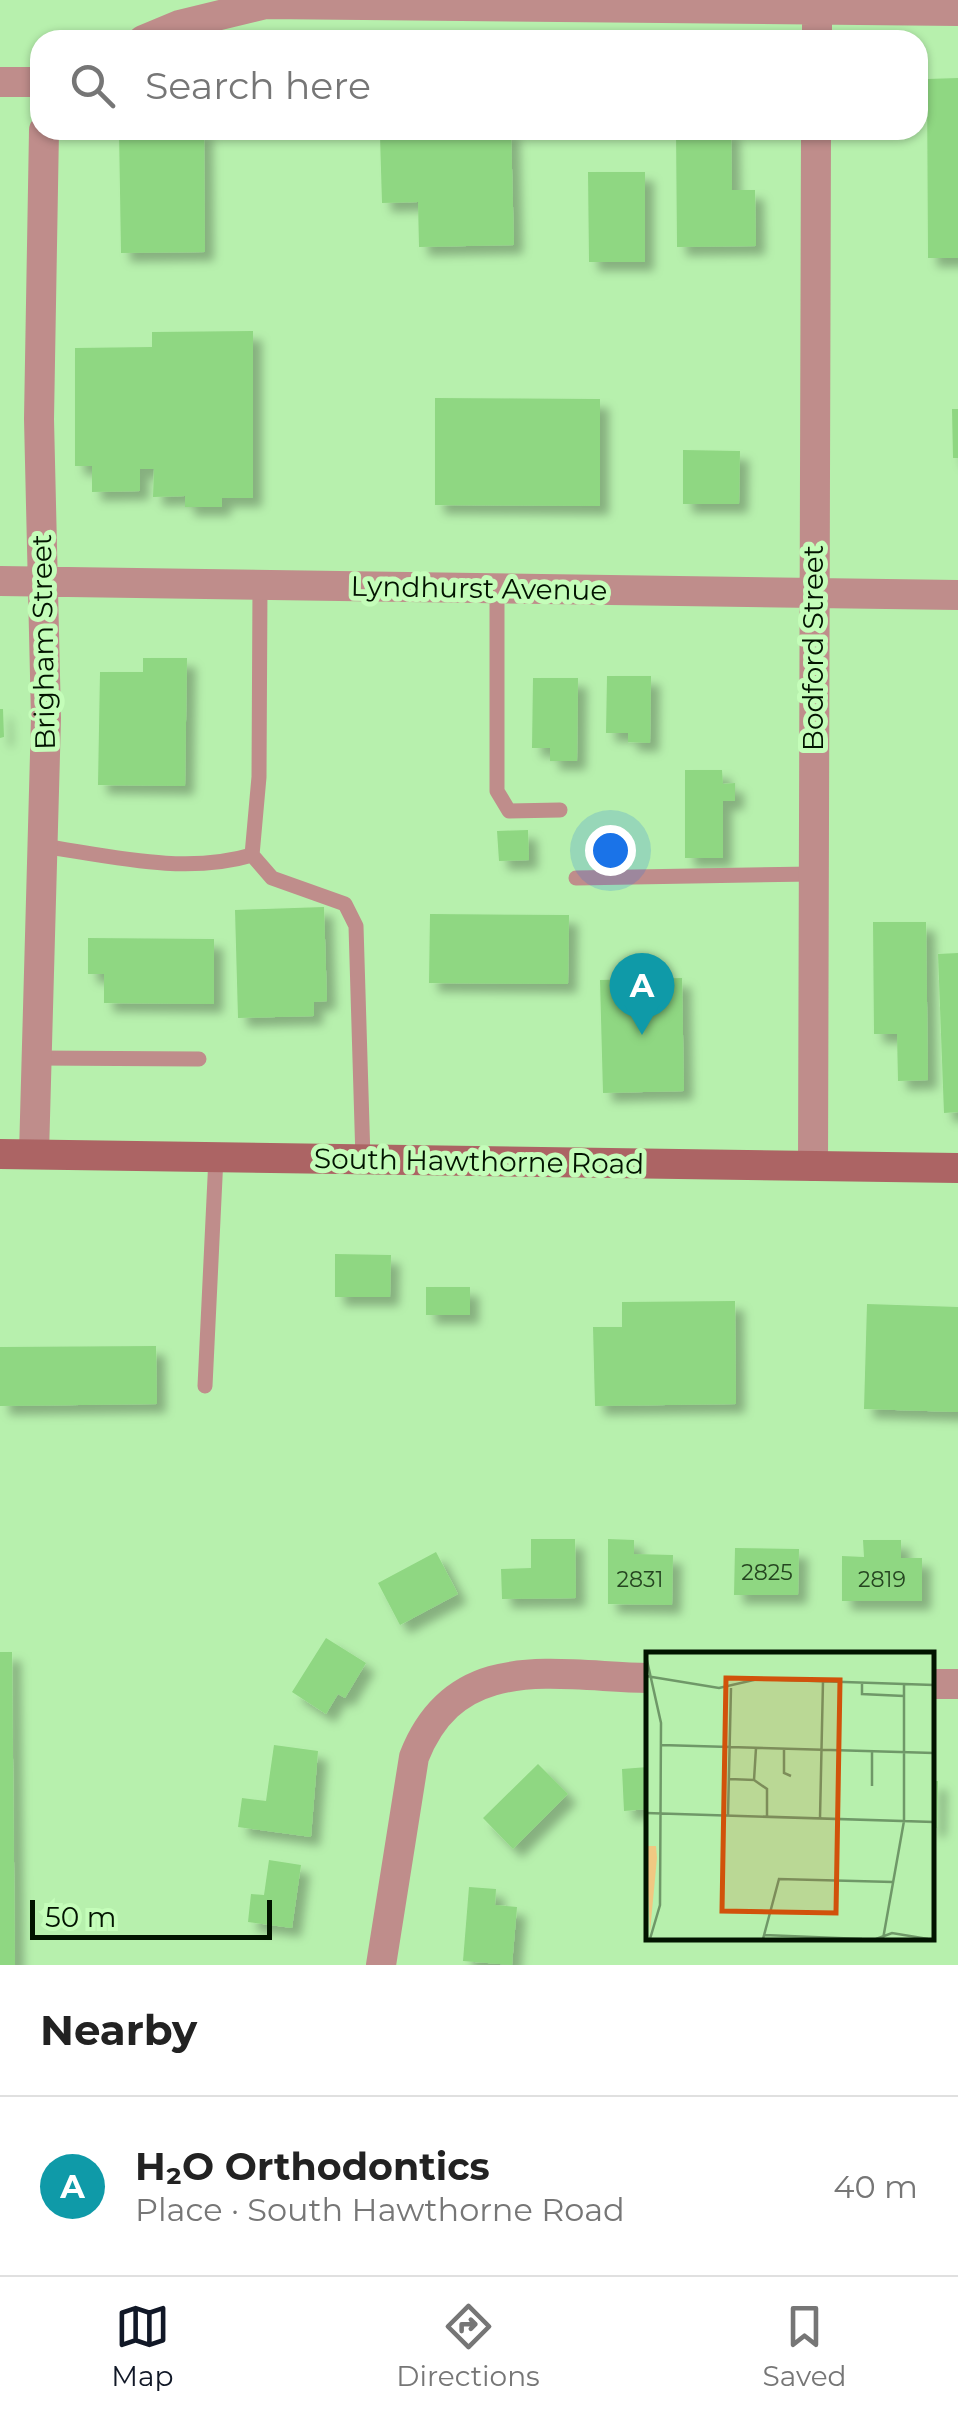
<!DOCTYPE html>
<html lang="en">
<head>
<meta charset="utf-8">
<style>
  body { margin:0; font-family:Montserrat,sans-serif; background:#f6f6f6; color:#222 }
  .scale { position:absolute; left:30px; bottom:25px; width:242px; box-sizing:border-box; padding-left:10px; border:5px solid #021400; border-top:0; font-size:28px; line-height:35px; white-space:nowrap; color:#021400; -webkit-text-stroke:8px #c4fdb9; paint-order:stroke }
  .you { position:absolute; left:610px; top:850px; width:35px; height:35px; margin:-25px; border:8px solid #fff; border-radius:50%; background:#1a73e8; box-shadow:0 0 0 15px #1a73e833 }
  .badge { display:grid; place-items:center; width:65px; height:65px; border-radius:50%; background:#111827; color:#fff; font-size:32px; font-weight:700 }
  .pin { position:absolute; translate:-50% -82px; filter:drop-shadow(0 2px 5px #0008) }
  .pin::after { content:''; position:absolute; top:52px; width:35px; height:30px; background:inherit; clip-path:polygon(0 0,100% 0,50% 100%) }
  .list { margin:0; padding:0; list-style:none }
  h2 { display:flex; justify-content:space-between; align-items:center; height:130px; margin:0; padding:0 40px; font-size:42px }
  h2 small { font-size:32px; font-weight:400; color:#767676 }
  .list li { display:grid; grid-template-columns:65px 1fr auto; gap:30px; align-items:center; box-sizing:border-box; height:180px; padding:0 40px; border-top:2px solid #e0e0e0 }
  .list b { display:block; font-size:38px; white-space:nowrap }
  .list p { margin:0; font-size:32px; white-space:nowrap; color:#767676 }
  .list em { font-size:32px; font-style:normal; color:#767676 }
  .icon { flex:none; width:55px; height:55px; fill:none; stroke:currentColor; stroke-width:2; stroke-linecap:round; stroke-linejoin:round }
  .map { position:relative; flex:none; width:958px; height:1965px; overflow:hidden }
  .search { position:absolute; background:#fff; box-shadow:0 2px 8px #0004; left:30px; right:30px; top:30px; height:110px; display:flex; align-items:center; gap:25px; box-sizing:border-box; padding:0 35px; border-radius:30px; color:#767676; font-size:38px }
  .sheet { height:310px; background:#fff }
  nav { display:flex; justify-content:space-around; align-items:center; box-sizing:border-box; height:140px; border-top:2px solid #e0e0e0; background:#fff; font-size:28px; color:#767676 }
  nav a { display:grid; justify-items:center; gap:5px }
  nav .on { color:#111827 }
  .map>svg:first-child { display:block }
</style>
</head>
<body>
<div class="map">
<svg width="958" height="1965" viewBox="0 0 958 1965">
  <defs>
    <filter id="shadow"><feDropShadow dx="9" dy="9" stdDeviation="5" flood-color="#0004"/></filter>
  </defs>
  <rect width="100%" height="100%" fill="#b7f0ad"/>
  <path fill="#8fd782" filter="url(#shadow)" d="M958 78V258H928L927 79Z
    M119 130H204L205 252 121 253Z
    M417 130H511L514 245 419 247 418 202 382 203 380 136 417 135Z
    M676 130H731L732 190H755L756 246 677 247Z
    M588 172H645V262H589Z
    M253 331V498H222V507H185V496L153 497 154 469H140V491L92 492V466H75V348L152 347V332Z
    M435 398 600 399V506L435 505Z
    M952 409H958V458H953Z
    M683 450 740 451 739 504H683Z
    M143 658H187L185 786 98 785 100 672H143Z
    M607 676H651L650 743 628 742V733H606Z
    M533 678H578L577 761H550V748H532Z
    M0 709H3L4 737 0 738Z
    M685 770H722L723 784 735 783V801H723V858H685Z
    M528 830 529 860 499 861 497 831Z
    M324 907 327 1001 314 1002V1016L238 1018 235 910Z
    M430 914 569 915 568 984 429 983Z
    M873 922H926L928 1080 898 1081 897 1034H874Z
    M88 938 214 939V1004L104 1003V974H88Z
    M958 953V1112L944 1113 938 954Z
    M682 978 684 1091 603 1093 600 980Z
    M335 1254 391 1255 390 1297H335Z
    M426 1287H470V1315H426Z
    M735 1301 736 1404 595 1406 593 1327H622V1302Z
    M867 1304 958 1307V1412L864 1409Z
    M156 1346 157 1404 0 1406V1347Z
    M531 1539H575L576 1598 502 1599 501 1569 531 1568Z
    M608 1539 634 1540V1554L673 1555 672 1605 608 1604Z
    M863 1540H901V1558H922V1601H842V1556L864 1557Z
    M735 1548 799 1549 798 1595H734Z
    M436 1552 458 1594 400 1625 378 1583Z
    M326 1638 366 1663 345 1698 338 1694 326 1714 292 1692Z
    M0 1652H12L15 1965H0Z
    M274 1745 318 1751 311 1837 238 1827 242 1798 266 1801Z
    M538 1764 568 1794 513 1849 483 1818Z
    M648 1767V1809L624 1811 622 1769Z
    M930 1781H938L937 1828H930Z
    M269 1860 301 1865 292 1928 248 1922 251 1894 264 1895Z
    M469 1887 496 1889 495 1905 517 1907 512 1965 463 1961Z"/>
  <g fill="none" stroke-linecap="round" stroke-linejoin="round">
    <path stroke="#bf8d8b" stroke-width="15" d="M497 588V791L509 811 560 810
      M42 846C110 856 185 875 252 855L259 777 260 585
      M252 855 272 878 345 904 356 926 363 1159
      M576 878 813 874
      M36 1058 199 1059
      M205 1386 216 1157"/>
    <path stroke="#bf8d8b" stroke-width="30" d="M143 40 179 25 266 4 958 11
      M817 40V8
      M0 82H40
      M0 581 958 595
      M34 1154 46 718 39 419 44 130
      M813 1166 816 130
      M930 1684H958
      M381 1965 414 1757C456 1650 553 1676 648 1678"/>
    <path stroke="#ac6464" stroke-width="30" d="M0 1154 958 1168"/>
  </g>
  <g text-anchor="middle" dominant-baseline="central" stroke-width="10" stroke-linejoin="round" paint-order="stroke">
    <g font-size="22" fill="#254520">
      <text x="767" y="1572">2825</text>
      <text x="640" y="1579">2831</text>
      <text x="882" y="1579">2819</text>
    </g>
    <g font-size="28" fill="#021400" stroke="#c4fdb9">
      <text transform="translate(479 588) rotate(1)">Lyndhurst Avenue</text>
      <text transform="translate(43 642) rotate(-91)">Brigham Street</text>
      <text transform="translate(813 648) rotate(-90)">Bodford Street</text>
      <text transform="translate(479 1161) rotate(1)">South Hawthorne Road</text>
    </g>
  </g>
  <g transform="translate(646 1652)">
    <rect width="288" height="288" fill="#b7f0ad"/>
    <path d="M0 194H10L11 206 4 280Z" fill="#f0c882"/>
    <path fill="none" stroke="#6f9868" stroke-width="2.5" d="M0 4 15 71 14 253 4 287M0 24 73 36 112 27 288 33M216 30V42L258 44M15 93 288 101M138 97V121L145 124M83 127 108 128 110 96M108 128 121 137V165M226 134V100M0 161 288 170M82 163 85 36M174 166 177 29M118 283 216 287M117 287 133 227 247 230M230 287 246 281 282 287M237 287 258 169V32"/>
    <path fill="#d1520b" fill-opacity="0.15" stroke="#d1520b" stroke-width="5" d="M80 26 194 28 190 261 76 259Z"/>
    <rect width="288" height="288" fill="none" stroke="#021400" stroke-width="5"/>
  </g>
</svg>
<div class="scale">50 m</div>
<div class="you"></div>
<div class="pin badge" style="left:642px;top:1035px;background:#0f9aa8">A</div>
<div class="search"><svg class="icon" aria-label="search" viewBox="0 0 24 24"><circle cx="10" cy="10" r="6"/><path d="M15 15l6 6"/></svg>Search here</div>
</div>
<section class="sheet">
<h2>Nearby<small></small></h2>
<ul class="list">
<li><span class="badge" style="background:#0f9aa8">A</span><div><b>H₂O Orthodontics</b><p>Place · South Hawthorne Road</p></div><em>40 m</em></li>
</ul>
</section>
<nav>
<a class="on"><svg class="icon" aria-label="map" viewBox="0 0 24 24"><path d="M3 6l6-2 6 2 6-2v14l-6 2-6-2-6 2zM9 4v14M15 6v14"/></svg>Map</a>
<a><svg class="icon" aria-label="directions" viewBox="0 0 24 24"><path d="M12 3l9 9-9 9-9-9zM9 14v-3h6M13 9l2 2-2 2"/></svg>Directions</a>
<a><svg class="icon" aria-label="saved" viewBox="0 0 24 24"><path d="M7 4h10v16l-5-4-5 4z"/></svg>Saved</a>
</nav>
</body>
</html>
